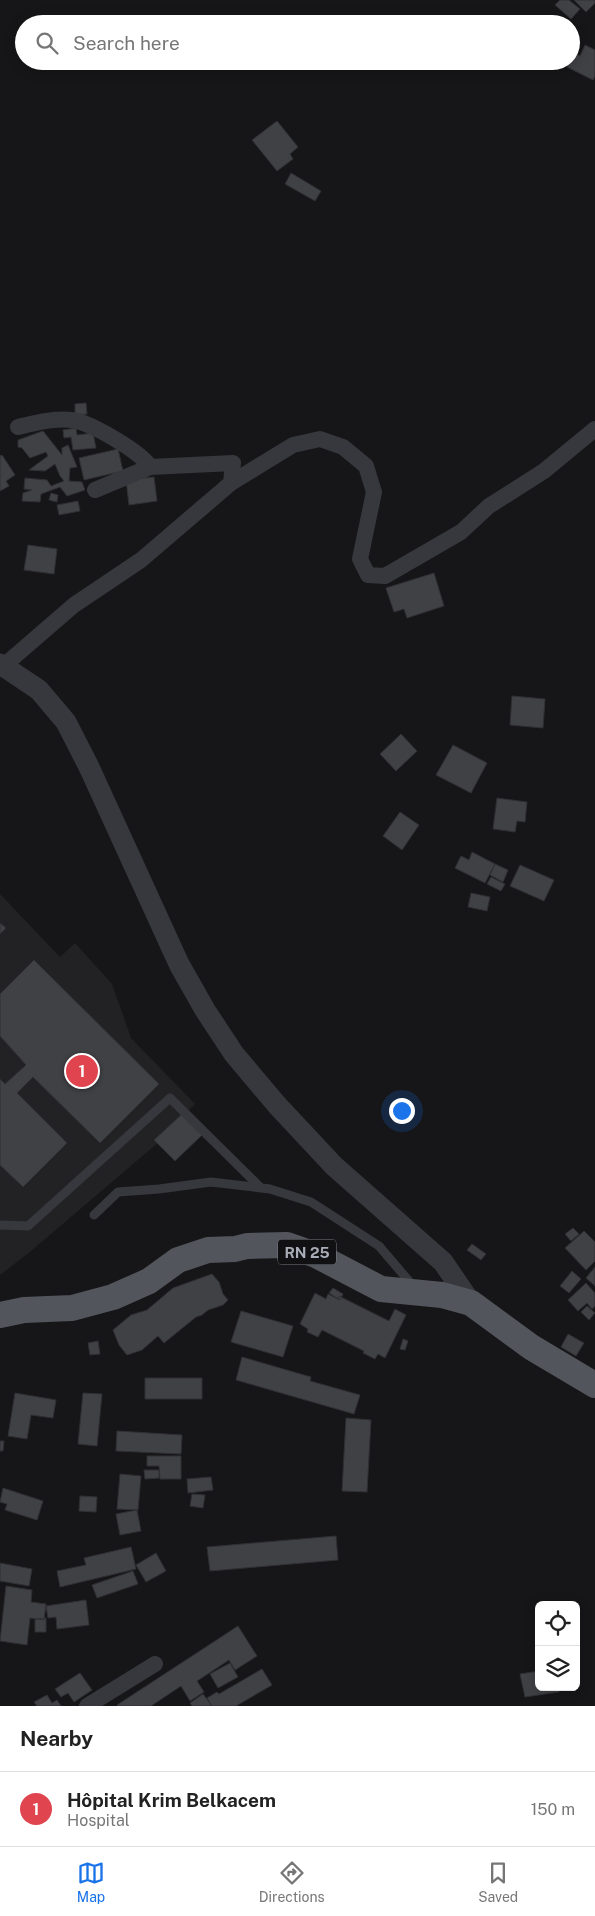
<!DOCTYPE html>
<html lang="en">
<head>
<meta charset="utf-8">
<style>
  body { margin:0; font-family:"Public Sans",sans-serif; background:#f6f6f6; color:#222 }
  .controls { position:absolute; right:15px; bottom:15px; display:grid; overflow:hidden; border-radius:8px; box-shadow:0 2px 12px #0003 }
  .controls button { width:45px; height:45px; display:grid; place-items:center; padding:0; border:0; border-bottom:1px solid #e0e0e0; background:#fff; color:#222; font:25px sans-serif }
  .you { position:absolute; left:401px; top:1110px; width:18px; height:18px; margin:-12px; border:4px solid #fff; border-radius:50%; background:#1a73e8; box-shadow:0 0 0 8px #1a73e833 }
  .badge { display:grid; place-items:center; width:32px; height:32px; border-radius:50%; background:#1a73e8; color:#fff; font-size:16px; font-weight:700 }
  .pin { position:absolute; translate:-50% -50%; border:2px solid #fff; box-shadow:0 1px 5px #0006 }
  .list { margin:0; padding:0; list-style:none }
  h2 { display:flex; justify-content:space-between; align-items:center; height:65px; margin:0; padding:0 20px; font-size:21px }
  h2 small { font-size:16px; font-weight:400; color:#767676 }
  .list li { display:grid; grid-template-columns:32px 1fr auto; gap:15px; align-items:center; box-sizing:border-box; height:75px; padding:0 20px; border-top:1px solid #e0e0e0 }
  .list b { display:block; font-size:19px; white-space:nowrap }
  .list p { margin:0; font-size:16px; white-space:nowrap; color:#767676 }
  .list em { font-size:16px; font-style:normal; color:#767676 }
  .icon { flex:none; width:28px; height:28px; fill:none; stroke:currentColor; stroke-width:2; stroke-linecap:round; stroke-linejoin:round }
  .map { position:relative; flex:none; width:595px; height:1706px; overflow:hidden }
  .search { position:absolute; background:#fff; box-shadow:0 2px 12px #0003; left:15px; right:15px; top:15px; height:55px; display:flex; align-items:center; gap:12px; box-sizing:border-box; padding:0 18px; border-radius:28px; color:#767676; font-size:19px }
  .sheet { height:140px; background:#fff }
  nav { display:flex; justify-content:space-around; align-items:center; box-sizing:border-box; height:70px; border-top:1px solid #e0e0e0; background:#fff; font-size:14px; color:#767676 }
  nav a { display:grid; justify-items:center; gap:2px }
  nav .on { color:#1a73e8 }
  .map>svg:first-child { display:block }
</style>
</head>
<body>
<div class="map">
<svg width="595" height="1706" viewBox="0 0 595 1706">
  <rect width="100%" height="100%" fill="#161618"/>
  <path fill="#222225" d="M0 894 60 957 75 943 112 984 131 1038 195 1104 160 1141 31 1251 0 1275Z"/>
  <path fill="#404145" stroke="#303034" d="M560 0H569L580 9 571 19 555 5Z
    M574 0H595V3L586 12Z
    M585 45 595 50V76L593 80 567 67 570 61H571L573 52 580 56Z
    M277 121 298 147 290 154 293 159 277 171 252 140Z
    M291 173 321 191 315 201 285 184Z
    M86 403 87 414 75 415V404Z
    M76 428 77 435 93 433 96 448 73 450 71 437 64 438 63 430Z
    M43 431 62 455V448L68 445 77 467 70 468 69 481 82 482 85 490 67 496 60 487 41 494 40 502 22 501 23 493 32 490 24 489 25 478 47 480 51 486 64 481 60 476 55 464 45 471 29 470 48 456 46 452 30 458 22 448 18 447V440Z
    M118 449 123 471 84 480 79 458Z
    M2 455 15 475 6 481 9 486 0 491V456Z
    M154 477 157 501 129 505 126 480Z
    M51 493 58 495 57 502 49 500Z
    M78 501 80 511 59 515 57 505Z
    M28 545 57 549 54 574 24 570Z
    M434 573 444 606 407 618 404 609 394 612 386 588Z
    M512 696 545 699 543 728 510 725Z
    M401 734 417 751 396 771 380 754Z
    M453 745 487 763 471 793 436 775Z
    M497 798 527 802 525 822 517 821 515 832 493 829Z
    M400 812 419 825 402 850 383 836Z
    M472 852 495 864 485 883 455 868 461 856 469 860Z
    M495 864 508 870 503 882 490 875Z
    M520 865 554 880 544 901 510 886Z
    M491 877 505 884 501 891 487 884Z
    M471 893 490 897 487 911 468 907Z
    M0 923 6 928 0 934Z
    M34 960 159 1084 100 1143 33 1077 17 1093 67 1143 23 1187 0 1165V1079L5 1084 26 1065 0 1036V994Z
    M182 1114 202 1135 175 1161 154 1140Z
    M573 1228 579 1234 571 1241 565 1234Z
    M584 1231 595 1242V1261L586 1270 565 1248Z
    M472 1244 486 1254 481 1260 467 1250Z
    M595 1267V1286L586 1278Z
    M572 1271 581 1279 569 1293 560 1286Z
    M212 1274 219 1282 223 1294 228 1300 223 1305 208 1310 202 1315 196 1317 164 1343 158 1336 142 1350 127 1355 119 1345 113 1330 131 1315 147 1310 173 1288Z
    M586 1283 595 1293V1306L592 1309 587 1303 578 1311 568 1300Z
    M333 1288 343 1294 340 1300 329 1293Z
    M315 1293 326 1299 328 1294 338 1299 339 1296 389 1321 395 1309 406 1315 385 1358 378 1354 375 1359 363 1353 364 1351 322 1330 318 1337 307 1332 308 1329 300 1324Z
    M587 1306 595 1313 589 1320 581 1312Z
    M241 1311 293 1326 283 1357 231 1342Z
    M568 1334 584 1343 576 1356 561 1347Z
    M403 1339 408 1341 405 1350 400 1349Z
    M98 1341 100 1354 90 1355 88 1343Z
    M242 1357 311 1377 310 1381 360 1395 354 1414 236 1380Z
    M145 1378H202V1399H145Z
    M15 1393 56 1400 53 1418 31 1415 27 1439 8 1436Z
    M83 1393 102 1394 97 1446 78 1444Z
    M346 1418 371 1420 367 1492 342 1491Z
    M117 1431 182 1435 181 1454 116 1451Z
    M0 1441H4L3 1451H0Z
    M147 1456H181V1479H160L159 1466H147Z
    M144 1470H159V1478L145 1479Z
    M120 1474 141 1476 138 1510 117 1509Z
    M211 1477 213 1490 188 1493 187 1479Z
    M3 1488 43 1501 37 1520 5 1510 7 1504 0 1502Z
    M192 1494 205 1495 203 1508 190 1506Z
    M80 1496 97 1497 96 1512 79 1511Z
    M137 1510 141 1531 120 1535 116 1514Z
    M336 1536 338 1560 210 1571 207 1547Z
    M131 1547 136 1569 60 1587 57 1571 86 1565 84 1558Z
    M156 1553 166 1571 146 1582 136 1565Z
    M0 1563 32 1569 29 1586 0 1581Z
    M133 1571 138 1584 97 1598 92 1585Z
    M6 1586 32 1590 31 1602 46 1604 44 1620 30 1618 27 1645 0 1641Z
    M86 1600 89 1625 57 1629 56 1617 48 1618 46 1606Z
    M46 1618V1632H35V1619Z
    M238 1626 257 1656 235 1670 229 1660 197 1681 204 1692 190 1701 181 1686 151 1706H118L117 1705Z
    M230 1663 238 1677 218 1688 210 1674Z
    M262 1669 272 1685 236 1706H212L207 1698 217 1692 219 1694Z
    M539 1671V1687H558L559 1692 525 1697 520 1674Z
    M80 1673 92 1690 74 1702 68 1693 61 1697 55 1689Z
    M203 1694 212 1706H192L190 1703Z
    M47 1695 52 1703 57 1700 61 1706H37L34 1702Z"/>
  <g fill="none" stroke-linecap="round" stroke-linejoin="round">
    <path stroke="#37383d" stroke-width="9" d="M94 1215 118 1192 159 1189 211 1182 270 1189 311 1202 379 1246 414 1287
      M0 1225 28 1226 170 1098 261 1188"/>
    <path stroke="#37383d" stroke-width="16" d="M18 427C35 423 54 418 72 420 88 421 143 453 150 467L233 463 231 483
      M95 490 150 467
      M0 669 74 605 141 560 231 483 293 445 320 439 343 447 366 466 374 492 360 559 368 575 385 576 461 532 489 506 544 471 595 429
      M87 1706 155 1664"/>
    <path stroke="#37383d" stroke-width="21" d="M0 664 39 690 66 722 89 767 179 964 205 1010 234 1054 277 1105 334 1166 443 1262 471 1303"/>
    <path stroke="#53555c" stroke-width="26" d="M0 1315 24 1310 72 1308 113 1297 149 1281 178 1260 208 1250 235 1249 247 1246 287 1245 316 1255 381 1289 442 1295 471 1303 531 1347 595 1385"/>
  </g>
  <g text-anchor="middle" dominant-baseline="central" stroke-width="4.5" stroke-linejoin="round" paint-order="stroke">
    <rect fill="#111113" stroke="#7b7e86" stroke-width="1" x="278" y="1239.5" width="58" height="25" rx="4"/>
    <g font-size="15" font-weight="bold" fill="#a8adb8">
      <text x="307" y="1252">RN 25</text>
    </g>
  </g>
</svg>
<div class="controls">
<button><svg class="icon" aria-label="locate" viewBox="0 0 24 24"><circle cx="12" cy="12" r="6"/><path d="M12 2v4M12 18v4M2 12h4M18 12h4"/></svg></button>
<button><svg class="icon" aria-label="layers" viewBox="0 0 24 24"><path d="M12 4l9 5-9 5-9-5zM3 14l9 5 9-5"/></svg></button>
</div>
<div class="you"></div>
<div class="pin badge" style="left:82px;top:1071px;background:#e0444e">1</div>
<div class="search"><svg class="icon" aria-label="search" viewBox="0 0 24 24"><circle cx="10" cy="10" r="6"/><path d="M15 15l6 6"/></svg>Search here</div>
</div>
<section class="sheet">
<h2>Nearby<small></small></h2>
<ul class="list">
<li><span class="badge" style="background:#e0444e">1</span><div><b>Hôpital Krim Belkacem</b><p>Hospital</p></div><em>150 m</em></li>
</ul>
</section>
<nav>
<a class="on"><svg class="icon" aria-label="map" viewBox="0 0 24 24"><path d="M3 6l6-2 6 2 6-2v14l-6 2-6-2-6 2zM9 4v14M15 6v14"/></svg>Map</a>
<a><svg class="icon" aria-label="directions" viewBox="0 0 24 24"><path d="M12 3l9 9-9 9-9-9zM9 14v-3h6M13 9l2 2-2 2"/></svg>Directions</a>
<a><svg class="icon" aria-label="saved" viewBox="0 0 24 24"><path d="M7 4h10v16l-5-4-5 4z"/></svg>Saved</a>
</nav>
</body>
</html>
